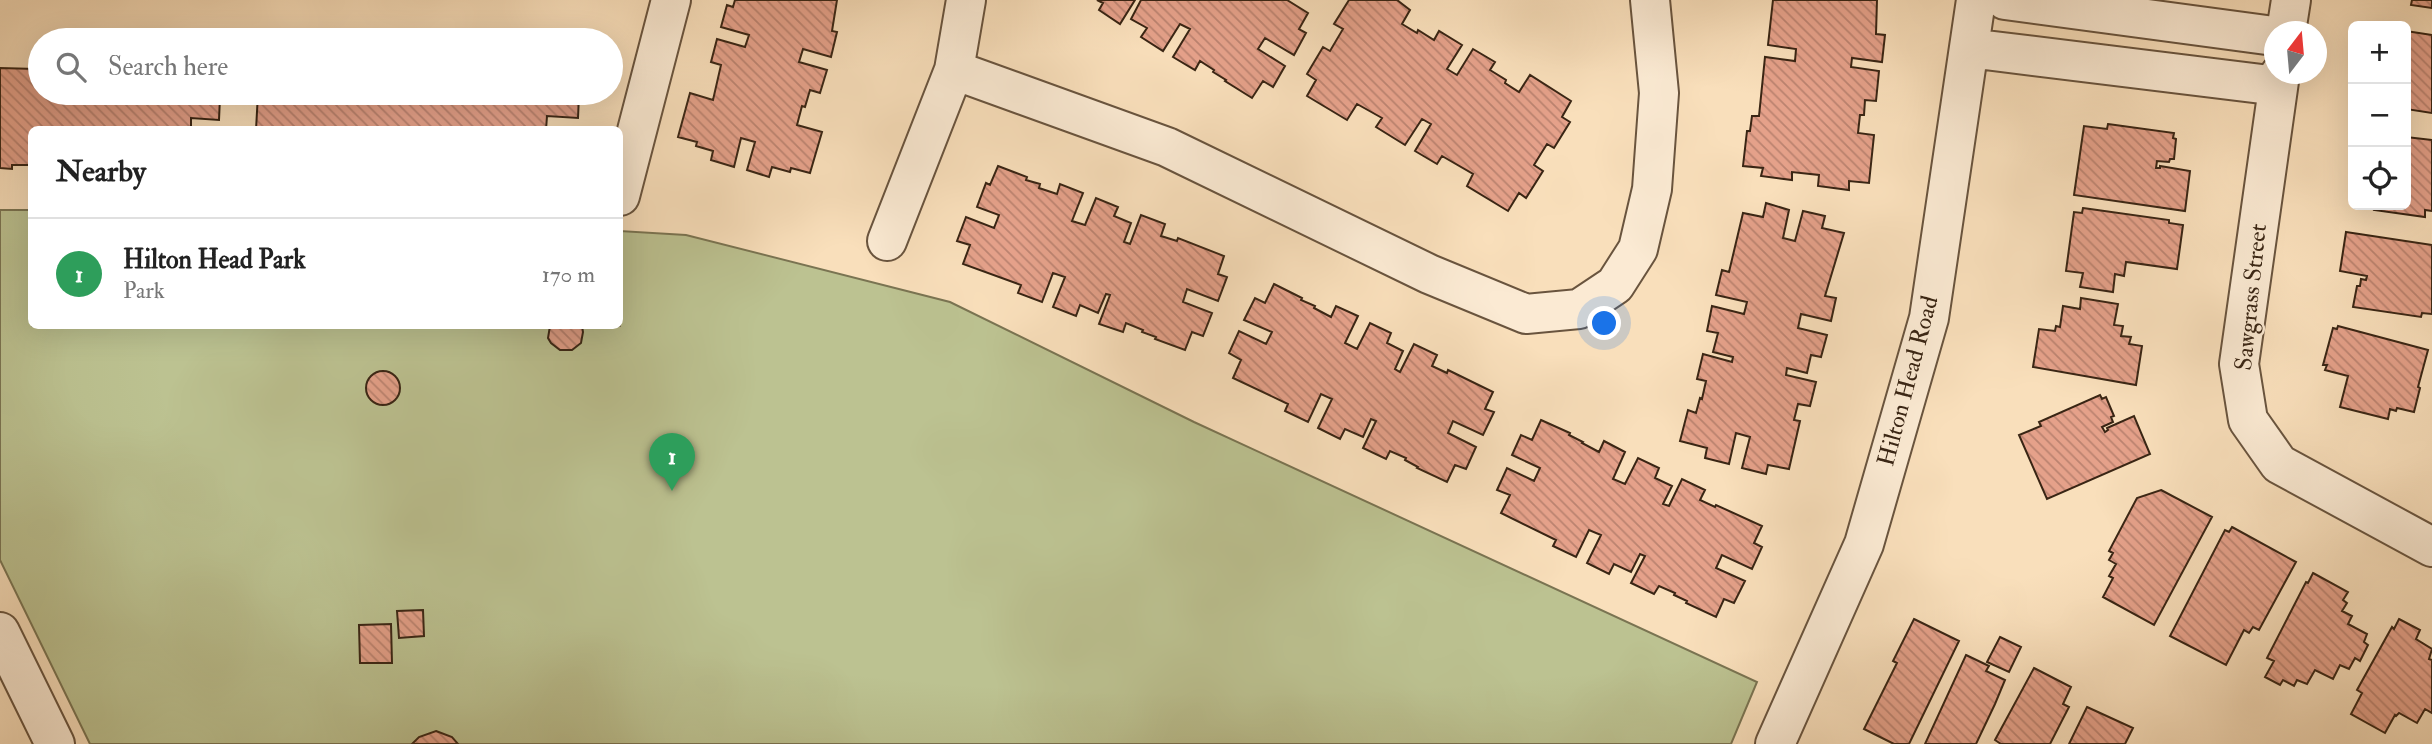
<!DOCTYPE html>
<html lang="en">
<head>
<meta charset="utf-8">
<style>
  body { margin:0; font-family:"IM FELL Double Pica",serif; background:#f2f2f2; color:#222 }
  .controls { position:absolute; right:21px; top:21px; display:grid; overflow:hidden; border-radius:10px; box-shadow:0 7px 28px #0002 }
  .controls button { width:63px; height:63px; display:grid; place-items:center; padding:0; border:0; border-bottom:2px solid #e0e0e0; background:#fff; color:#222; font:35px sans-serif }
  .compass { position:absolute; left:2264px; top:21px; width:63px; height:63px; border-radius:50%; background:#fff; box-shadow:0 7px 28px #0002; rotate:16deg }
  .you { position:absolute; left:1605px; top:324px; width:24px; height:24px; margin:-18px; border:5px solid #fff; border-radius:50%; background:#1a73e8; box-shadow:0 0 0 10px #1a73e833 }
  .badge { display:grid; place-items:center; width:46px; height:46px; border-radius:50%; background:#0f766e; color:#fff; font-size:23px; font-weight:700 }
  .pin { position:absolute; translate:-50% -58px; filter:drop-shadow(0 2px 4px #0008) }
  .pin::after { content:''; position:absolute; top:37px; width:24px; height:21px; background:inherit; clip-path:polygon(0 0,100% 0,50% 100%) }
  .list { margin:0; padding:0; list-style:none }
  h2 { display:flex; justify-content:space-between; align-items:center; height:91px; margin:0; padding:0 28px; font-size:30px }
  h2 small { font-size:23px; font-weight:400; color:#767676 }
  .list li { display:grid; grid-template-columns:46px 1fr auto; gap:21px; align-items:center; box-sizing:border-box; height:112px; padding:0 28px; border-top:2px solid #e0e0e0 }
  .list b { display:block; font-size:26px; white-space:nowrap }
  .list p { margin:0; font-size:23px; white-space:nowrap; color:#767676 }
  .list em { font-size:23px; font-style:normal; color:#767676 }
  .icon { flex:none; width:38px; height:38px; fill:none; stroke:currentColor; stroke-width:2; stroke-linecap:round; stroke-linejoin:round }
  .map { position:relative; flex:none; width:2432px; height:744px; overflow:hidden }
  .search { position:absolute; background:#fff; box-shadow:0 7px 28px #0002; left:28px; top:28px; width:595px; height:77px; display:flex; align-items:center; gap:18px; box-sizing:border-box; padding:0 24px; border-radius:38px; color:#767676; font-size:26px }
  .panel { position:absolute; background:#fff; box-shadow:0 7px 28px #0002; left:28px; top:126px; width:595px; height:203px; border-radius:10px }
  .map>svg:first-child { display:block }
</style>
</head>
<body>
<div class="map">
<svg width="2432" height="744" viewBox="0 0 2432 744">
  <defs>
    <pattern id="building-back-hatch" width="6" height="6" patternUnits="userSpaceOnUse" patternTransform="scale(1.75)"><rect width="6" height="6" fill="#e5a18a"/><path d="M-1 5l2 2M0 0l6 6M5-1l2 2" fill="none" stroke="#bb8370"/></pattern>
  </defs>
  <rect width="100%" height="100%" fill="#f9dfbb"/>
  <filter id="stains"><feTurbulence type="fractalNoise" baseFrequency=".00286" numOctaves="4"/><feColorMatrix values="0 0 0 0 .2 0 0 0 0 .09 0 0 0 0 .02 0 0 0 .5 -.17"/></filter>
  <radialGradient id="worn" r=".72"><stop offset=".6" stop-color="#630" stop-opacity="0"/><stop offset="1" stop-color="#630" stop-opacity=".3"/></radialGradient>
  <path fill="#bcc291" stroke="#7a7452" stroke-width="2" d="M0 210H31L32 326H620V231L686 235 950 302 1194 422 1757 682 1731 744H90L0 560Z"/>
  <path fill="url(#building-back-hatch)" stroke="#392514" stroke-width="2" d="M735 0H837L832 31 837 32 831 57 803 49 799 62 827 70 820 93 810 90 805 107 802 106 797 125 822 132 810 173 791 168 790 172 772 167 769 177 747 170 755 142 741 138 734 167 711 160 713 151 696 146 697 142 678 137 690 93 713 100 721 65 711 62 717 39 745 47 749 35 721 27 727 5 733 7Z
    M1097 0H1135L1120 24 1099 10 1103 3Z
    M1141 0H1287L1308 13 1299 29 1306 33 1294 55 1265 38 1258 49 1285 66 1273 87 1263 81 1252 98 1225 81 1226 80 1213 72 1214 70 1200 61 1195 70 1173 57 1190 29 1180 24 1163 51 1141 37 1147 28 1131 19Z
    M1349 0H1397L1410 10 1402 24 1417 33 1418 30 1434 40 1439 31 1462 45 1447 69 1457 75 1473 49 1495 62 1490 70 1506 80 1505 83 1519 92 1530 75 1571 101 1562 117 1570 122 1554 148 1547 144 1534 165 1543 171 1526 198 1519 193 1508 211 1467 186 1473 174 1442 156 1437 164 1415 151 1431 124 1422 119 1405 145 1376 127 1382 118 1357 104 1347 120 1307 96 1316 80 1307 74 1323 47 1330 51 1343 29 1334 24Z
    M1773 0H1877L1876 34 1885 35 1882 62 1852 58 1851 67 1879 71 1876 101 1865 100 1864 115H1860L1858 133 1874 135 1869 183 1849 181V190L1818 186 1819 175 1792 172V180L1761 176 1763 168 1743 166 1747 131H1750L1752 116H1759L1765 57 1795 61 1796 49 1768 45Z
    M2412 0H2432V8L2411 5Z
    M2406 31 2432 35V113L2406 109Z
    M37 62H40V93H210V97H220L219 120 191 118V130H32V175L31 165H12V169L0 168V68L36 69Z
    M258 93H564L579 95 578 118 547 116 546 130H256Z
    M2108 124 2174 133 2173 138 2176 139 2174 159H2170L2169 162 2157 161 2156 168H2160V166L2190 171 2185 211 2074 195 2084 126 2107 129Z
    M2406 137 2432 140V211L2425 210V217L2374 210 2375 205H2406Z
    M998 166 1027 177 1026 180 1040 184 1039 188 1057 194 1060 184 1083 193 1072 221 1085 225 1096 198 1118 207 1114 216 1131 223 1124 242 1130 244 1141 215 1165 224 1161 236 1177 241 1178 238 1224 256 1218 274 1227 277 1218 301 1187 289 1183 302 1212 313 1203 336 1192 332 1185 350 1155 339 1156 337 1142 332 1143 330 1126 323 1123 332 1099 324 1110 295 1106 294 1098 313 1080 305 1076 316 1053 307 1065 277 1053 273 1042 302 1018 293 1021 285 963 264 970 245 957 241 966 217 994 228 999 215 977 207 986 183 990 185Z
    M1766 203 1789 210 1783 238 1795 241 1803 211 1825 216 1822 228 1844 233 1825 296 1836 298 1831 321 1801 314 1798 328 1827 335 1821 357 1811 355 1807 373 1787 368 1786 375 1816 382 1810 406 1798 404 1794 420 1800 421 1789 469 1768 465 1766 474 1742 468 1750 437 1736 433 1729 464 1705 458 1707 448 1680 441 1688 410 1696 413 1700 398 1702 399 1706 381 1697 379 1703 354 1732 362 1733 357 1713 352 1718 333 1707 331 1712 306 1744 314 1747 302 1716 295 1722 270 1729 272 1743 213 1763 217Z
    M2083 208 2169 220V223L2183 225 2177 269 2126 262 2124 276 2115 274 2113 292 2080 287 2083 273 2066 271 2074 212 2082 213Z
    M2346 232 2432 245V314L2422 313 2421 317 2353 307 2357 286H2360L2361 279 2366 280 2367 276 2340 271Z
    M1274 284 1302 298 1301 300 1315 306 1314 308 1331 317 1336 306 1358 316 1345 343 1357 349 1370 323 1391 333 1387 343 1403 351 1395 369 1400 372 1414 344 1437 355 1432 366 1447 373 1448 370 1493 392 1485 409 1494 412 1483 435 1453 421 1448 433 1476 447 1466 469 1455 465 1447 482 1417 468 1418 467 1405 460 1406 458 1390 451 1386 459 1363 448 1376 421 1371 419 1363 437 1345 429 1340 439 1318 428 1332 399 1321 394 1308 422 1285 411 1288 404 1233 378 1241 360 1229 353 1239 331 1266 344 1272 332 1244 320 1255 298 1265 303Z
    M2081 298 2118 304 2114 325 2123 326 2121 336 2131 337 2129 344 2142 346 2136 385 2033 367 2039 329 2055 331 2056 326 2060 327 2063 306 2080 309Z
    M550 326H582L583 332 581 343 572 350H560L551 343 548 338Z
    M2338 326 2428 350 2418 387 2420 388 2414 412 2397 408 2396 411 2390 409 2388 419 2340 407 2348 376 2325 370 2327 365H2323L2333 328 2337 329Z
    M366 388a17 17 0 1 1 34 0a17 17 0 1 1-34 0Z
    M2100 395 2102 399 2106 397 2114 416 2111 417 2113 422 2102 427 2105 432 2108 430 2107 428 2134 416 2150 454 2047 499 2019 435 2041 426 2039 422Z
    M1541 420 1570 433 1569 435 1583 442 1582 443 1599 452 1604 441 1625 452 1613 479 1625 484 1638 458 1659 468 1655 478 1672 486 1663 504 1669 506 1682 479 1705 490 1700 500 1715 507 1716 505 1762 526 1754 543 1762 547 1752 569 1722 555 1716 568 1745 581 1734 603 1724 599 1716 617 1686 603 1687 601 1674 595 1675 593 1659 586 1654 594 1631 583 1645 556 1640 554 1631 572 1614 564 1609 574 1587 563 1601 535 1589 530 1576 557 1553 546 1556 540 1501 513 1510 495 1497 490 1507 468 1534 481 1540 468 1512 455 1521 435 1532 440Z
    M2161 490 2212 517 2154 625 2103 597 2113 578 2109 576 2116 564 2109 560 2113 553 2109 551 2137 498Z
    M2232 527 2296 562 2259 630 2253 627 2249 633 2244 630 2226 665 2170 636 2225 530 2229 532Z
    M2313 573 2348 592 2343 600 2347 603 2342 611 2352 616 2348 624 2367 634 2364 642 2368 645 2360 661 2355 658 2349 669 2340 665 2333 679 2315 670 2307 684 2297 680 2294 686 2283 680 2280 685 2265 677 2274 661 2267 658 2306 582 2308 583Z
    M423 610 424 636 399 638 397 611Z
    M1914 619 1959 641 1909 744H1894L1864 729 1897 663 1893 661Z
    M2399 619 2420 630 2416 639 2432 649 2429 659 2432 660V713L2425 709 2417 723 2399 713 2396 716 2395 715 2385 733 2351 714 2362 693 2357 690 2392 627 2394 629Z
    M391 624 392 663H360L359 625Z
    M2000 637 2021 647 2009 672 1987 662Z
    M1966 655 1989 666 1986 671 2005 680 1995 704 1976 744H1925Z
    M2034 668 2071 687 2063 704 2069 707 2050 744H2001L1995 740Z
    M2087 707 2133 728 2125 744H2069Z
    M436 731 452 737 458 744H412L419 737Z"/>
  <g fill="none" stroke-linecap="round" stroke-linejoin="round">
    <g stroke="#69543e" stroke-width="42">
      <path id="minor" d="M2286 32 2291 0
        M954 70 1167 147 1429 274 1526 314 1579 309 1615 285 1638 249 1652 189 1659 93 1650 0
        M620 196 671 0
        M887 241 954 70 966 0"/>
    </g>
    <g stroke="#69543e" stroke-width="42">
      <path id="tertiary" d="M2005 0 2274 36
        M1969 48 2278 86
        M2280 74 2239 364 2248 420 2279 464 2432 547
        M0 632 55 744
        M1775 744 1864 544 1929 318 1976 0"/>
    </g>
    <use href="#minor" stroke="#fbead3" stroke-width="38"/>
    <use href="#tertiary" stroke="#fbead3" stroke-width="38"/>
  </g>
  <g text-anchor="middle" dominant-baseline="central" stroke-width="5" stroke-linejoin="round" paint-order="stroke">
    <g font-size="24" fill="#392514" stroke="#fbead3">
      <text transform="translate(2251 297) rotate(-84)">Sawgrass Street</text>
      <text transform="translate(1908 381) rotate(-75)">Hilton Head Road</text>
    </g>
  </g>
  <rect width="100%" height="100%" filter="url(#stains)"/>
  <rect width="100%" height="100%" fill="url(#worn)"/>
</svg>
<div class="controls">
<button>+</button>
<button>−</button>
<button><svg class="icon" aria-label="locate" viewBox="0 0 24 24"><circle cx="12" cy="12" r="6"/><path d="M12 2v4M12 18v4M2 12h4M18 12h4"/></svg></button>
</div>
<svg class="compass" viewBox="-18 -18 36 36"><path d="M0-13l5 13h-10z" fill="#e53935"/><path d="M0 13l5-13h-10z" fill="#767676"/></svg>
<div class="you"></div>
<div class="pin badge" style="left:672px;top:491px;background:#2e9e5b">1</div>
<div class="search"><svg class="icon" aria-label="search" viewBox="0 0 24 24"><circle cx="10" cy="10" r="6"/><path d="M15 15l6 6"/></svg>Search here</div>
<section class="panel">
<h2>Nearby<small></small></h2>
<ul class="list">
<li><span class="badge" style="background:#2e9e5b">1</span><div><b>Hilton Head Park</b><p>Park</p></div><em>170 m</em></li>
</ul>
</section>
</div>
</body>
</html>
